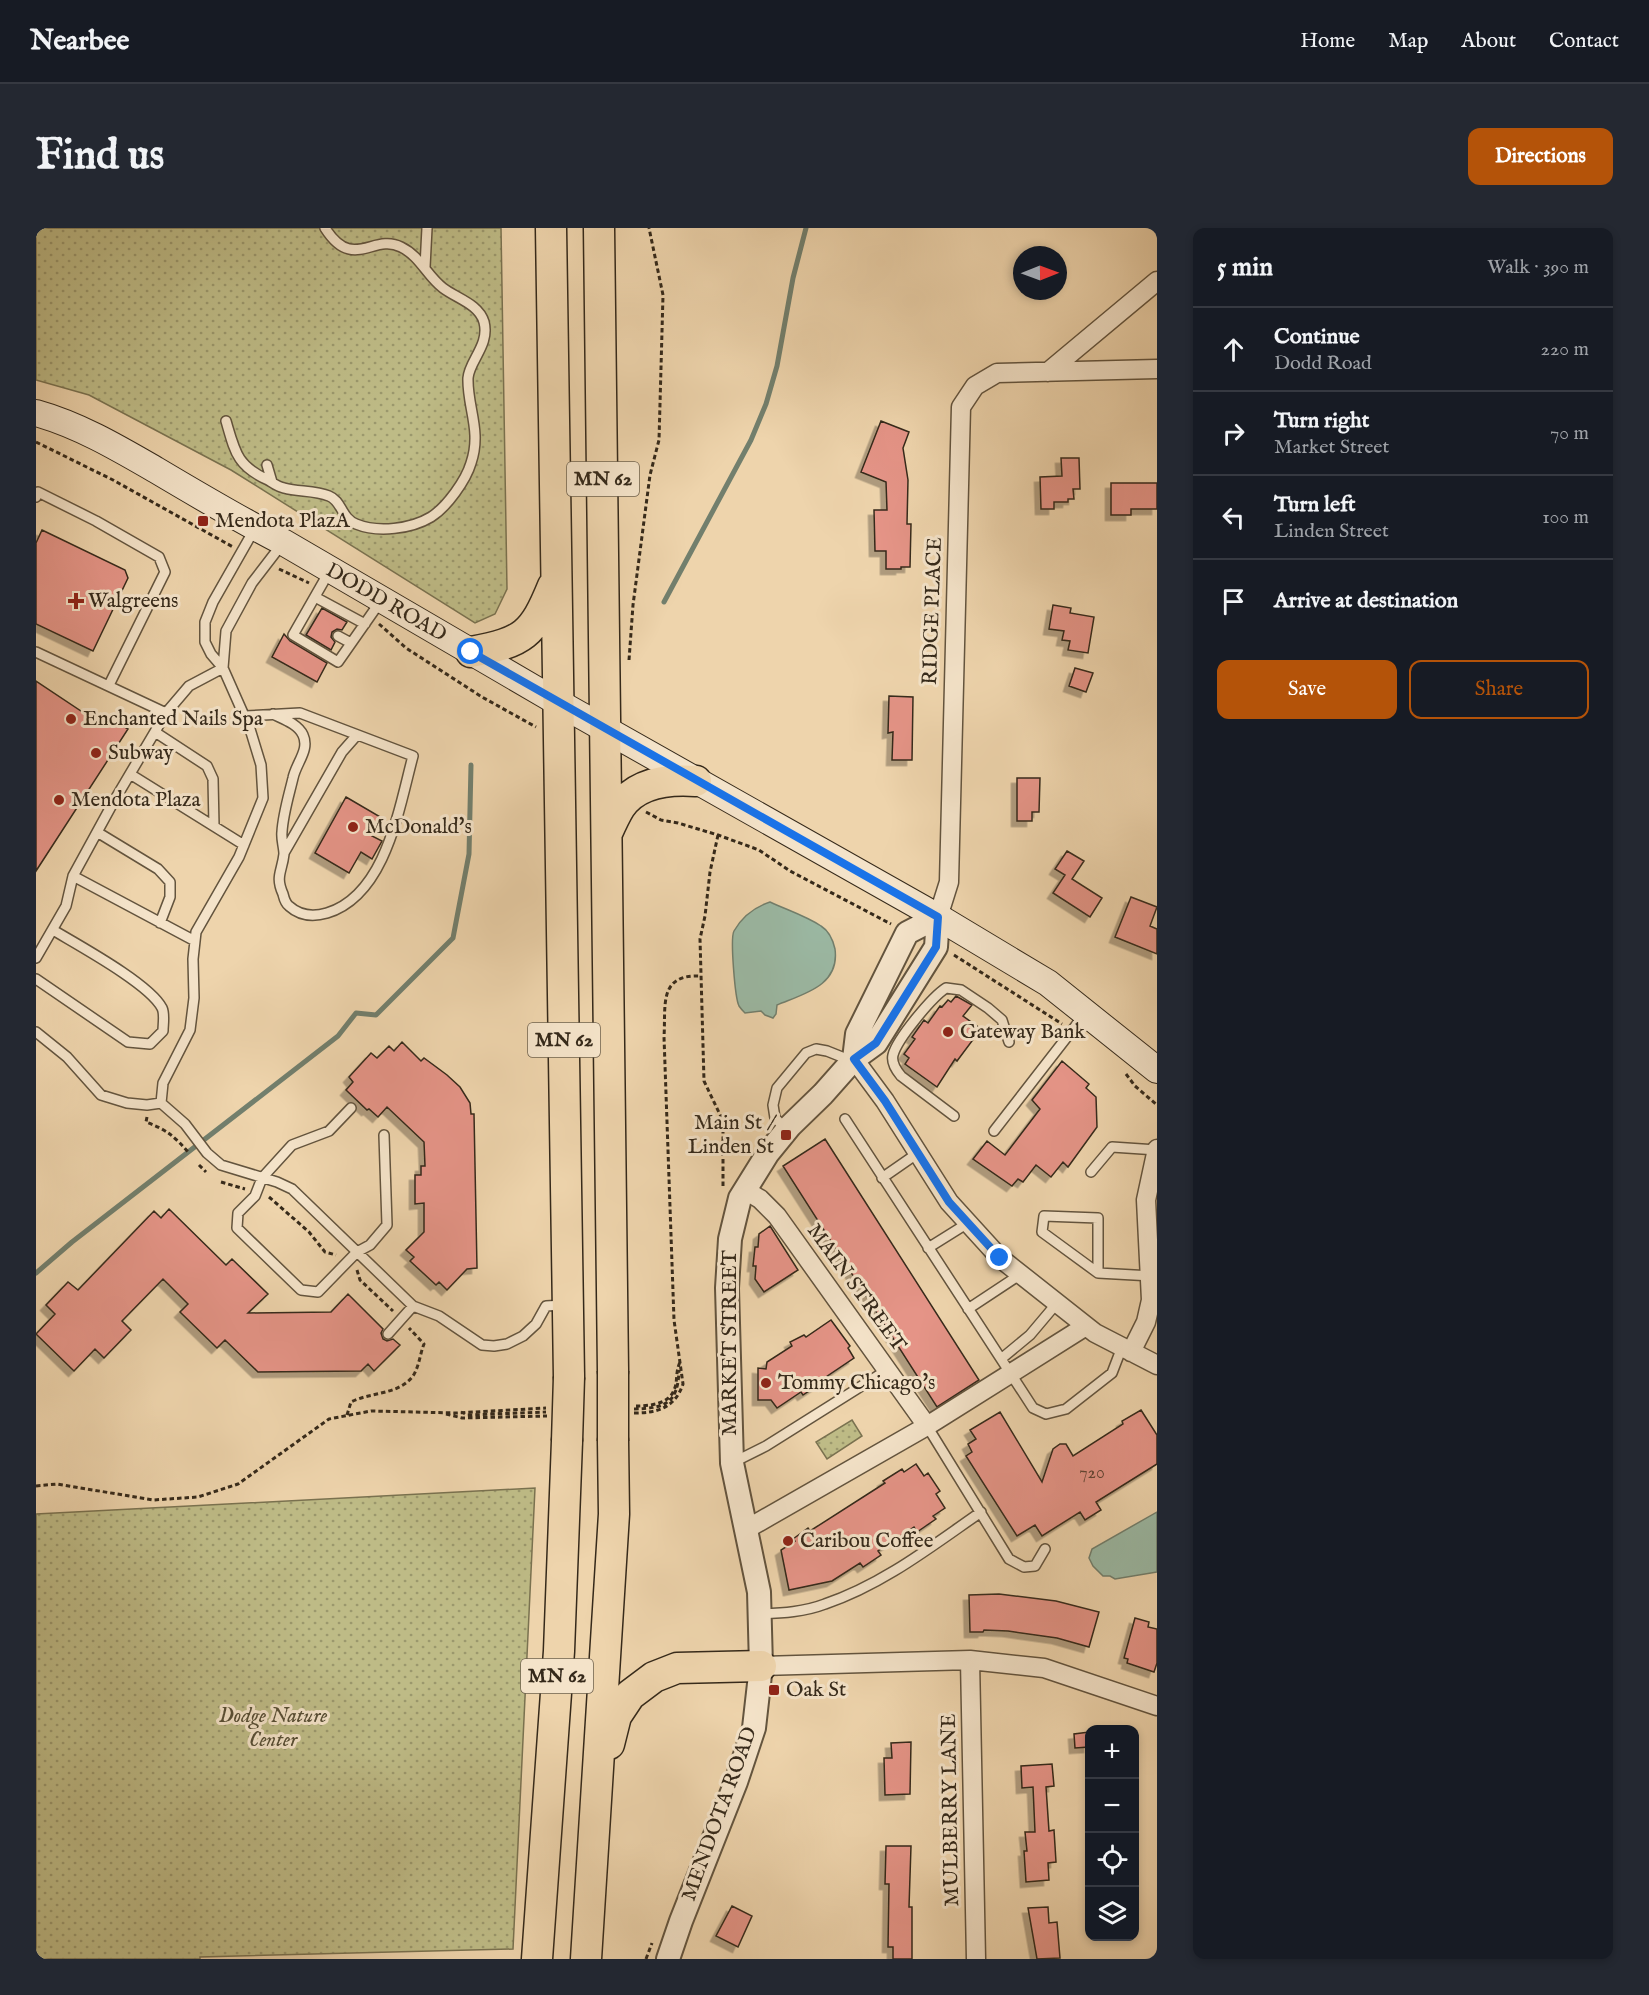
<!DOCTYPE html>
<html lang="en">
<head>
<meta charset="utf-8">
<style>
  body { margin:0; font-family:"IM FELL English",serif; background:#242831; color:#f1f3f6 }
  .controls { position:absolute; right:18px; bottom:18px; display:grid; overflow:hidden; border-radius:12px; box-shadow:0 3px 9px #0003 }
  .controls button { width:54px; height:54px; display:grid; place-items:center; padding:0; border:0; border-bottom:2px solid #363941; background:#171b24; color:#f1f3f6; font:30px sans-serif }
  .compass { position:absolute; left:977px; top:18px; width:54px; height:54px; border-radius:50%; background:#171b24; box-shadow:0 3px 9px #0003; rotate:89deg }
  .stop { position:absolute; width:18px; height:18px; margin:-14px; border:4px solid #1a73e8; border-radius:50%; background:#fff }
  .stop.end { background:#1a73e8; border-color:#fff; box-shadow:0 2px 6px #0008 }
  .list { margin:0; padding:0; list-style:none }
  h2 { display:flex; justify-content:space-between; align-items:center; height:78px; margin:0; padding:0 24px; font-size:26px }
  h2 small { font-size:20px; font-weight:400; color:#9ea1a6 }
  .list li { display:grid; grid-template-columns:39px 1fr auto; gap:18px; align-items:center; box-sizing:border-box; height:84px; padding:0 24px; border-top:2px solid #363941 }
  .list b { display:block; font-size:22px; white-space:nowrap }
  .list p { margin:0; font-size:20px; white-space:nowrap; color:#9ea1a6 }
  .list em { font-size:20px; font-style:normal; color:#9ea1a6 }
  .actions { display:flex; gap:12px; padding:18px 24px }
  .actions a { flex:1; padding:14px 0; border:2px solid #b45309; border-radius:12px; text-align:center; font-size:21px; color:#b45309 }
  .actions .main { background:#b45309; color:#fff }
  .icon { flex:none; width:33px; height:33px; fill:none; stroke:currentColor; stroke-width:2; stroke-linecap:round; stroke-linejoin:round }
  .map { position:relative; flex:none; width:1121px; height:1731px; overflow:hidden; border-radius:12px }
  header { display:flex; align-items:center; gap:36px; box-sizing:border-box; height:84px; padding:0 30px; background:#171b24; border-bottom:2px solid #363941 }
  header strong { font-size:28px }
  nav { display:flex; gap:33px; margin-inline-start:auto; font-size:21px }
  .intro { display:flex; align-items:center; justify-content:space-between; box-sizing:border-box; height:144px; padding:0 36px }
  h1 { margin:0; font-size:42px }
  .button { padding:15px 27px; border-radius:12px; background:#b45309; color:#fff; font-size:21px; font-weight:700 }
  main { display:flex; gap:36px; padding:0 36px }
  aside { flex:1; background:#171b24; border-radius:12px; box-shadow:0 3px 9px #0003 }
  .map>svg:first-child { display:block }
</style>
</head>
<body>
<header>
<strong>Nearbee</strong>
<nav><a>Home</a><a>Map</a><a>About</a><a>Contact</a></nav>
</header>
<div class="intro"><h1>Find us</h1><a class="button">Directions</a></div>
<main>
<div class="map">
<svg width="1121" height="1731" viewBox="0 0 1121 1731">
  <defs>
    <pattern id="green-dots" width="8" height="8" patternUnits="userSpaceOnUse" patternTransform="scale(1.5)"><rect width="8" height="8" fill="#bebb86"/><path d="M2 2h.1M6 6h.1" fill="none" stroke="#9b986d" stroke-width="1.8" stroke-linecap="round"/></pattern>
    <filter id="shadow"><feDropShadow dx="-5.5" dy="5.5" stdDeviation="0" flood-color="#0004"/></filter>
  </defs>
  <rect width="100%" height="100%" fill="#eed4ac"/>
  <filter id="stains"><feTurbulence type="fractalNoise" baseFrequency=".00333" numOctaves="4"/><feColorMatrix values="0 0 0 0 .2 0 0 0 0 .09 0 0 0 0 .02 0 0 0 .5 -.17"/></filter>
  <radialGradient id="worn" r=".72"><stop offset=".6" stop-color="#630" stop-opacity="0"/><stop offset="1" stop-color="#630" stop-opacity=".3"/></radialGradient>
  <path fill="url(#green-dots)" stroke="#7a7250" stroke-width="1.5" d="M0 0H465L471 361 459 386 439 395 195 242 53 167 0 152Z
    M816 1192 826 1208 791 1231 780 1214Z
    M499 1260 477 1721 164 1729V1731H0V1286Z"/>
  <path fill="#9bb9a4" stroke="#727f6d" stroke-width="1.5" d="M734 674C751 682 770 688 785 698 793 703 797 712 799 721 804 758 767 766 741 777L740 786 737 790 729 787 725 783 709 785C707 783 705 781 703 778 699 770 694 710 698 703 706 689 719 679 734 674Z
    M1121 1284V1344L1079 1351 1074 1348H1067L1057 1338 1053 1330 1056 1321Z"/>
  <g fill="none" stroke-linecap="round" stroke-linejoin="round">
    <path stroke="#727f6d" stroke-width="5" d="M628 374 715 212 730 176 741 138 757 50 770 0
      M0 1045 36 1014 302 808 320 785 340 787 417 710 433 626 435 537"/>
  </g>
  <path fill="#e59487" stroke="#35291a" stroke-width="1.5" filter="url(#shadow)" d="M845 193 873 204 867 220 872 252 871 296H875L874 339H865V341H850V323H839L838 282H851L850 254 825 244Z
    M1025 230H1043L1044 261H1037L1038 271H1032V274H1018V281H1005L1004 249 1026 248Z
    M1075 255H1121V281H1095V287H1075Z
    M6 302 89 342 92 350 57 423 0 396V315Z
    M1017 377 1035 380 1034 385 1058 389 1052 425 1032 422 1034 413 1026 412 1028 403 1013 401Z
    M286 380 311 394 306 402 301 401 296 404 295 409 299 414 295 422 270 407Z
    M248 406 254 413 291 435 281 454 236 429Z
    M1039 440 1057 445 1050 464 1033 458Z
    M0 453 69 499 74 490 92 501 0 643Z
    M853 468 877 469 876 532H856L857 504 852 505Z
    M981 550H1004L1003 584H996V593H981Z
    M310 569 346 590 336 608 346 613 336 631 325 624 313 645 279 625Z
    M1031 623 1048 633 1036 651 1066 670 1054 689 1017 665 1029 647 1019 641Z
    M1095 669 1121 679 1114 698 1121 701V726L1079 709Z
    M920 768 936 777 927 788 945 801 921 833 919 831 901 859 869 836 873 830 868 826 879 811 876 809 888 792 892 795 904 778 906 779 912 772 915 774Z
    M366 814 385 833 388 830 411 847 424 859 434 875 435 886H438L441 1040 431 1041 411 1062 403 1054 400 1057 374 1033 378 1029 370 1022 388 1004V975L379 976V947H385V938H389L388 914 351 879 342 889 333 881 331 882 310 862 317 854 313 849 335 825 341 830 353 818 358 823Z
    M1026 833 1053 856 1050 860 1060 869 1061 899 1032 939 1027 934 1015 949 1000 937 987 954 982 951 976 958 937 931 951 913 969 927 1004 881 996 872Z
    M789 911 943 1152 901 1179 747 938Z
    M133 981 190 1037 196 1031 232 1066 212 1085 295 1084 312 1066 347 1101 345 1105 347 1111 351 1113 357 1111 364 1117 338 1143 332 1136 325 1143 222 1144 189 1112 181 1120 144 1084 152 1076 127 1051 86 1093 95 1102 68 1130 59 1121 38 1143 0 1106 19 1086 10 1077 32 1054 42 1062 118 983 125 990Z
    M734 998 762 1042 728 1064 719 1051 720 1038H717L719 1019H722L723 1006Z
    M795 1092 814 1118 812 1120 818 1130 781 1155 782 1157 767 1167 765 1164 741 1180 735 1172H722V1140L730 1141 731 1134 756 1118 754 1114 768 1107 770 1109Z
    M1105 1182 1121 1207V1236L1060 1274 1065 1282 1049 1292 1044 1284 1006 1308 999 1297 981 1308 930 1228 936 1224 932 1216 940 1211 934 1202 964 1184 1006 1254 1017 1221 1024 1216H1030L1037 1228 1087 1196 1086 1193Z
    M880 1236 888 1248 892 1245 904 1263 900 1266 909 1280 897 1288 900 1291 881 1304 878 1299 842 1323 845 1327 827 1339 824 1335 796 1353 753 1362 745 1322 759 1313 757 1311 772 1300 774 1303 849 1255 847 1253 866 1241 868 1244Z
    M963 1366 1020 1373 1063 1384 1053 1419 1021 1410 972 1403 948 1402 947 1404H934L933 1367Z
    M1099 1390 1113 1394 1112 1399 1121 1401V1435L1118 1444 1091 1435 1092 1431 1088 1430Z
    M1053 1504V1519L1039 1520 1038 1506Z
    M875 1514 874 1566 849 1567 848 1530H856L855 1515Z
    M1016 1536 1018 1558 1010 1559 1013 1603 1018 1602 1020 1634 1012 1635 1013 1652 990 1654 988 1623H991L989 1604H999L997 1559 986 1560 985 1538Z
    M850 1618H875L873 1679H876V1731H857V1719H852L853 1656H849Z
    M696 1678 716 1688 702 1719 680 1708Z
    M1012 1679 1013 1695 1021 1694 1024 1730 1001 1731 992 1680Z"/>
  <g fill="none" stroke-linecap="round" stroke-linejoin="round">
    <g stroke="#63543e" stroke-width="12">
      <path id="service" d="M389 39 391 0
        M190 193C199 224 201 238 232 252 237 255 242 259 248 260 262 264 279 262 293 268 306 273 305 290 320 296 342 305 375 301 395 289 411 279 430 252 435 235 446 203 431 179 432 150 433 133 454 117 448 94 443 76 420 70 407 60 391 48 384 28 365 19 337 5 317 44 289 0
        M231 237 236 254
        M0 269 2 264 60 293 123 329 129 344 73 457
        M293 344 257 407 302 434 344 374
        M279 369 329 396
        M302 408 315 415
        M0 424 130 485 153 458 187 440
        M187 440 190 403 216 355 246 316
        M209 488 264 485 377 528C363 580 350 667 291 685 277 689 264 688 253 678 249 675 248 670 247 666 239 648 246 644 248 626 248 619 245 611 246 604 247 586 253 567 257 550 260 535 274 522 267 507 262 496 247 491 237 486
        M119 504 171 538 177 551 178 598
        M94 546 208 617
        M61 604 122 641 134 654V669L124 695
        M248 625 306 524 321 507
        M37 648 159 713
        M0 730 30 678 37 648 78 573 130 485
        M0 751 92 814 114 816 127 803C127 796 129 786 126 780 114 756 42 717 17 702
        M0 804 31 829 65 867 91 875 111 877 125 875 127 855 154 802 158 770 157 731 160 704 203 629 227 570 225 537 214 501 187 440 175 426 169 414V394L177 374 218 302
        M125 875 149 896 171 925 185 937 241 954 256 961 377 1078 403 1088 446 1117 458 1118 471 1116 487 1108 500 1096 510 1078 527 1077
        M315 880 293 903 256 917 226 950 219 968 202 985 201 1000 265 1062 282 1064 321 1024 334 1017 351 997 348 907
        M918 888 865 848C860 842 855 835 857 827 861 811 896 769 910 760L925 762 952 780 966 792 973 814
        M809 891 997 1180 1010 1186 1030 1181 1076 1145 1086 1119
        M751 902 739 890 737 877 741 860 770 825 780 821 791 823 816 833
        M958 903 1048 787
        M1055 944 1076 919 1121 922
        M846 950 882 925
        M892 1020 932 995
        M1062 1045V990L1008 988 1006 1004 1062 1045 1116 1048
        M932 1081 985 1046
        M352 1106 377 1078
        M965 1131 994 1107 1021 1075
        M891 1198 973 1331 988 1339 999 1338 1009 1321
        M698 1234 730 1218 851 1142
        M725 1386C747 1385 768 1384 789 1376 846 1357 896 1318 945 1284"/>
    </g>
    <g stroke="#63543e" stroke-width="21">
      <path id="minor" d="M1012 144 1121 53
        M902 689 913 654 925 179 939 158 961 145 1121 141
        M818 831 849 873 913 974 964 1030 1059 1105 1121 1137
        M709 962 724 971 741 988 891 1198
        M1095 1124 1110 1094 1115 1072 1110 972 1121 921
        M709 1302 891 1198 1050 1098
        M934 1432 940 1731
        M725 1438 934 1432 1008 1440 1121 1478"/>
    </g>
    <g stroke="#63543e" stroke-width="26">
      <path id="tertiary" d="M818 831 821 806 871 705 902 689
        M632 1731 645 1693 700 1554 718 1500 725 1438 723 1364 696 1235 691 1060 694 1011 704 970 732 925 754 898 787 866 818 831 840 815 900 719 902 689"/>
    </g>
    <g stroke="#35291a" stroke-width="28">
      <path id="secondary" d="M0 185C43 197 82 220 120 242 162 267 204 292 247 314L523 475 902 689 1012 755 1121 842"/>
    </g>
    <g stroke="#35291a" stroke-width="33">
      <path id="trunk" d="M515 0 533 1149
        M563 0 577 1143
        M435 424C488 414 497 407 517 358
        M571 605C575 596 579 587 584 579 601 554 633 551 660 553
        M573 1516 580 1488 594 1467 618 1449 641 1440 725 1438
        M501 1731 523 1423 531 1213
        M550 1731 578 1286 577 1213"/>
    </g>
    <path stroke="#35291a" stroke-width="3" stroke-dasharray="4.5 3" stroke-linecap="butt" d="M0 214 77 252 197 319
      M243 341 273 355
      M343 396 370 420 446 469 500 499
      M593 432 597 377 614 247 623 212 627 67 613 0
      M610 584 625 592 642 595 682 607 723 622 754 643 855 696
      M682 607 674 644 669 688 664 711 668 853 687 893V961
      M918 727 1026 796
      M1090 846 1099 858 1121 877
      M111 889 110 894C131 902 138 908 153 925
      M163 937 170 944
      M185 954 209 961
      M233 969 273 1004 289 1024 300 1027
      M321 1042 324 1052 357 1083
      M600 1178C613 1178 633 1176 638 1162 642 1154 639 1145 644 1134
      M598 1181C629 1180 642 1176 643 1142
      M425 1184 431 1187 510 1184
      M598 1185C621 1185 639 1180 647 1156L638 1092 628 809C630 777 622 746 665 748
      M410 1186 426 1190 511 1188
      M311 1187 315 1174C334 1164 363 1167 377 1148 383 1139 384 1126 388 1116L373 1100
      M0 1258 21 1256 117 1272 162 1269 202 1256 293 1191 335 1183 421 1185 510 1180
      M610 1731 616 1715"/>
    <use href="#service" stroke="#f4e3c9" stroke-width="9"/>
    <use href="#minor" stroke="#f4e3c9" stroke-width="18"/>
    <use href="#tertiary" stroke="#f4e3c9" stroke-width="22"/>
    <use href="#secondary" stroke="#f4e3c9" stroke-width="26"/>
    <use href="#trunk" stroke="#eed4ac" stroke-width="30"/>
    <g stroke="#35291a" stroke-width="33" stroke-linecap="butt">
      <path id="trunk-bridge" d="M577 1143V1213
        M531 1213 533 1149"/>
    </g>
    <use href="#trunk-bridge" stroke="#eed4ac" stroke-width="30"/>
  </g>
  <g fill="none" stroke-linecap="round" stroke-linejoin="round">
    <path stroke="#1a73e8" stroke-width="8" d="M435 424 902 689 900 719 840 815 818 831 849 873 913 974 964 1030"/>
  </g>
  <g fill="#8f2418" stroke="#f4e3c9" stroke-width="2">
    <rect x="161" y="287" width="12" height="12" rx="3"/>
    <path d="M37 364h6v6h6v6h-6v6h-6v-6h-6v-6h6z"/>
    <circle cx="35" cy="491" r="6"/>
    <circle cx="60" cy="525" r="6"/>
    <circle cx="23" cy="572" r="6"/>
    <circle cx="317" cy="599" r="6"/>
    <circle cx="912" cy="804" r="6"/>
    <rect x="744" y="901" width="12" height="12" rx="3"/>
    <circle cx="730" cy="1155" r="6"/>
    <circle cx="752" cy="1313" r="6"/>
    <rect x="732" y="1456" width="12" height="12" rx="3"/>
  </g>
  <g text-anchor="middle" dominant-baseline="central" stroke-width="6" stroke-linejoin="round" paint-order="stroke">
    <g font-size="18" fill="#614435">
      <text x="1056" y="1245">720</text>
    </g>
    <g fill="#f4e3c9" stroke="#6e614e" stroke-width="1.5">
      <rect x="531" y="234" width="72" height="34" rx="4.5"/>
      <rect x="492" y="795" width="72" height="34" rx="4.5"/>
      <rect x="485" y="1431" width="72" height="34" rx="4.5"/>
    </g>
    <g font-size="20" font-weight="bold" fill="#35291a">
      <text x="567" y="251">MN 62</text>
      <text x="528" y="812">MN 62</text>
      <text x="521" y="1448">MN 62</text>
    </g>
    <g font-size="21" fill="#35291a" stroke="#f4e3c9" text-anchor="start">
      <text x="179" y="293">Mendota PlazA</text>
      <text x="52" y="373">Walgreens</text>
      <text x="47" y="491">Enchanted Nails Spa</text>
      <text x="72" y="525">Subway</text>
      <text x="35" y="572">Mendota Plaza</text>
      <text x="329" y="599">McDonald's</text>
      <text x="924" y="804">Gateway Bank</text>
      <text x="738" y="895" text-anchor="end">Main St /<tspan x="738" dy="24">Linden St</tspan></text>
      <text x="742" y="1155">Tommy Chicago's</text>
      <text x="764" y="1313">Caribou Coffee</text>
      <text x="750" y="1462">Oak St</text>
    </g>
    <g font-size="21" fill="#35291a" stroke="#f4e3c9">
      <text transform="translate(350 375) rotate(30)">DODD ROAD</text>
      <text transform="translate(897 383) rotate(-88)">RIDGE PLACE</text>
      <text transform="translate(820 1060) rotate(54)">MAIN STREET</text>
      <text transform="translate(694 1115) rotate(-90)">MARKET STREET</text>
      <text transform="translate(915 1582) rotate(-91)">MULBERRY LANE</text>
      <text transform="translate(684 1586) rotate(-70)">MENDOTA ROAD</text>
    </g>
    <g font-size="21" font-style="italic" fill="#574e35" stroke="#f4e3c9">
      <text x="237" y="1488">Dodge Nature<tspan x="237" dy="24">Center</tspan></text>
    </g>
  </g>
  <rect width="100%" height="100%" filter="url(#stains)"/>
  <rect width="100%" height="100%" fill="url(#worn)"/>
</svg>
<div class="controls">
<button>+</button>
<button>−</button>
<button><svg class="icon" aria-label="locate" viewBox="0 0 24 24"><circle cx="12" cy="12" r="6"/><path d="M12 2v4M12 18v4M2 12h4M18 12h4"/></svg></button>
<button><svg class="icon" aria-label="layers" viewBox="0 0 24 24"><path d="M12 4l9 5-9 5-9-5zM3 14l9 5 9-5"/></svg></button>
</div>
<svg class="compass" viewBox="-18 -18 36 36"><path d="M0-13l5 13h-10z" fill="#e53935"/><path d="M0 13l5-13h-10z" fill="#9ea1a6"/></svg>
<div class="stop" style="left:435px;top:424px"></div>
<div class="stop end" style="left:964px;top:1030px"></div>
</div>
<aside>
<h2>5 min<small>Walk · 390 m</small></h2>
<ul class="list">
<li><svg class="icon" aria-label="ahead" viewBox="0 0 24 24"><path d="M12 20V5M6 11l6-6 6 6"/></svg><div><b>Continue</b><p>Dodd Road</p></div><em>220 m</em></li>
<li><svg class="icon" aria-label="right" viewBox="0 0 24 24"><path d="M7 20v-9h11M14 6l5 5-5 5"/></svg><div><b>Turn right</b><p>Market Street</p></div><em>70 m</em></li>
<li><svg class="icon" aria-label="left" viewBox="0 0 24 24"><path d="M17 20v-9H6M10 6l-5 5 5 5"/></svg><div><b>Turn left</b><p>Linden Street</p></div><em>100 m</em></li>
<li><svg class="icon" aria-label="arrive" viewBox="0 0 24 24"><path d="M6 21V4h12l-3 4 3 4H6"/></svg><div><b>Arrive at destination</b></div></li>
</ul>
<div class="actions"><a class="main">Save</a><a>Share</a></div>
</aside>
</main>
</body>
</html>
